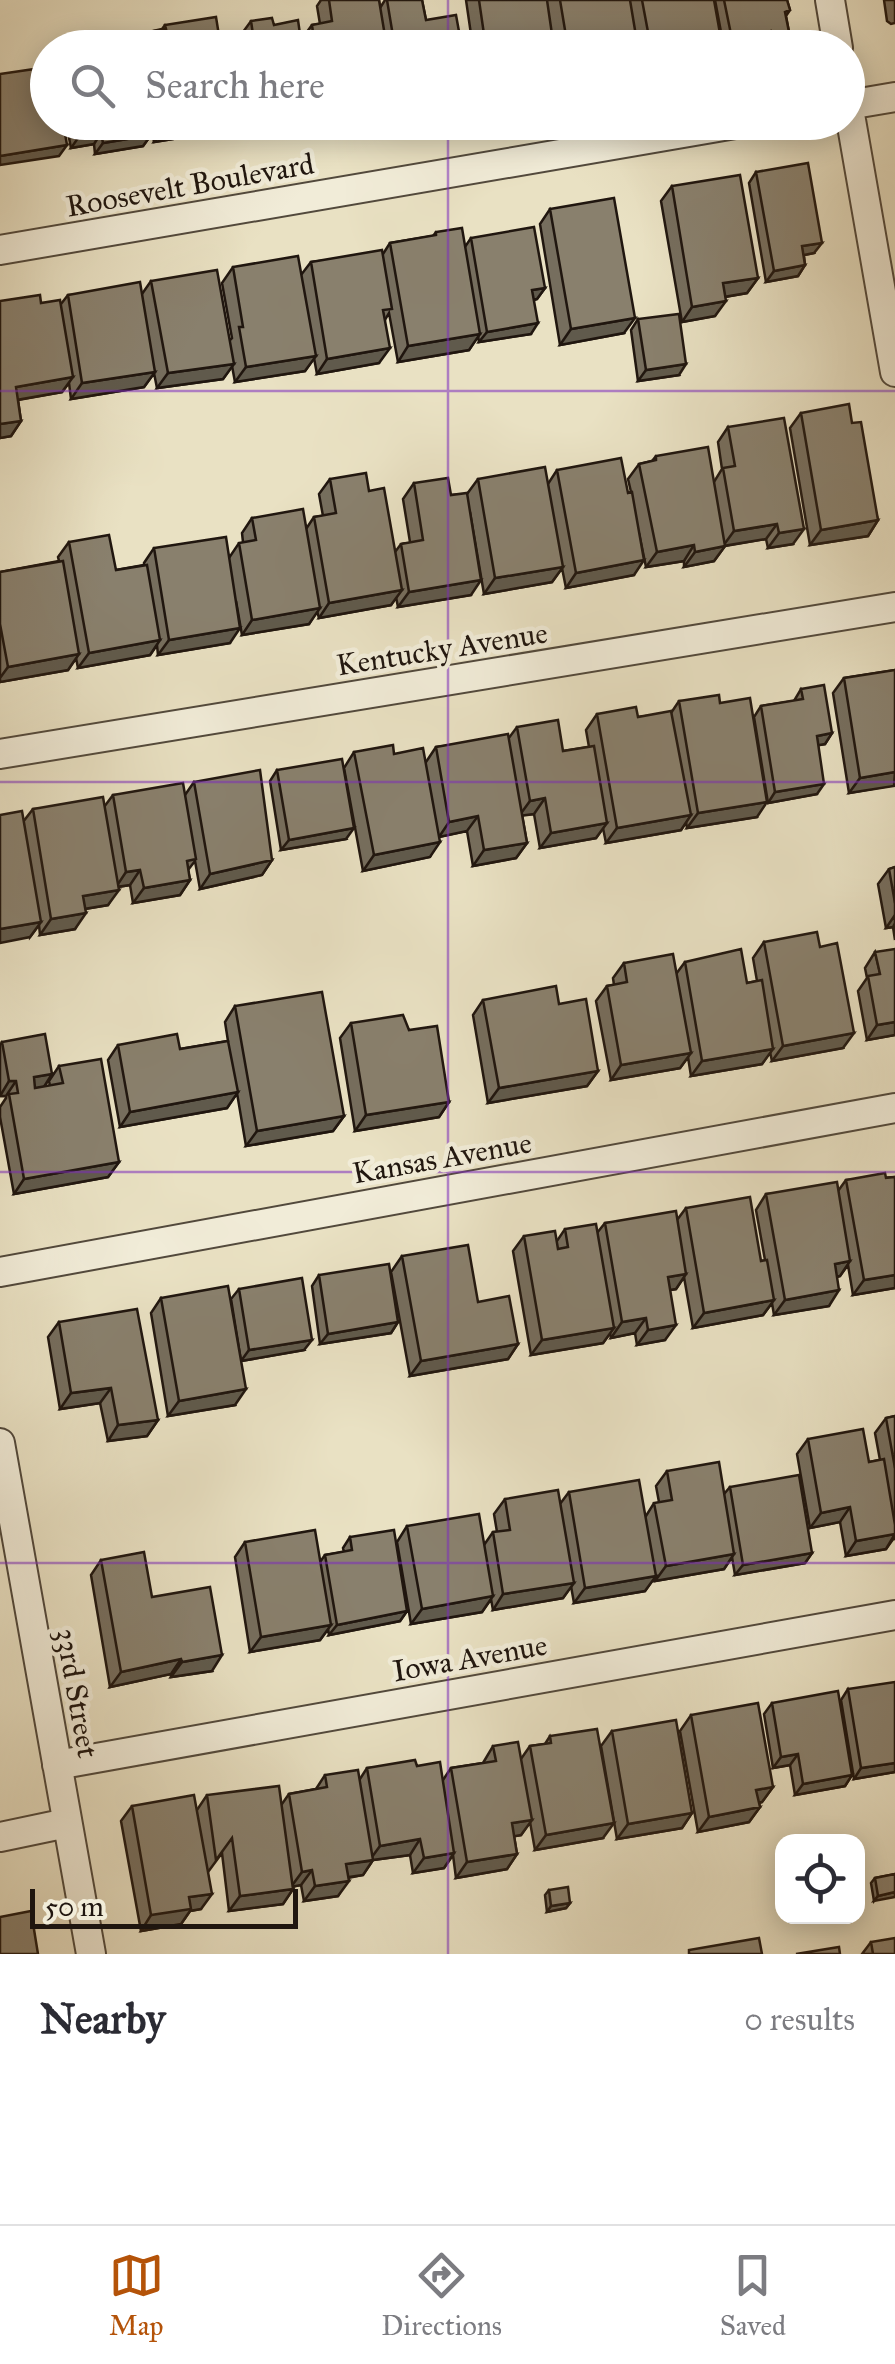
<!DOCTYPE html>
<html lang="en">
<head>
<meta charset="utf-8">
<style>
  body { margin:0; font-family:"IM FELL Great Primer",serif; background:#f7f7f7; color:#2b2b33 }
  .controls { position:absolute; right:30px; bottom:30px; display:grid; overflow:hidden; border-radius:20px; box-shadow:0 5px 25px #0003 }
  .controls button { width:90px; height:90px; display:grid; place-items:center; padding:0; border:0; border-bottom:2px solid #e1e1e2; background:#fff; color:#2b2b33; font:50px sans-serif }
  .scale { position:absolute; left:30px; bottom:25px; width:268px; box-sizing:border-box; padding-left:10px; border:5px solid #20160f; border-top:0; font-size:28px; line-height:35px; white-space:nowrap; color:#20160f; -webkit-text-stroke:8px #f1ecd8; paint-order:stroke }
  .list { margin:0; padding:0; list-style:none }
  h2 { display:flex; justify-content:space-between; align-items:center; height:130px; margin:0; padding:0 40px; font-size:42px }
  h2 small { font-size:32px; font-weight:400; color:#7c7c81 }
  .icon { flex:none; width:55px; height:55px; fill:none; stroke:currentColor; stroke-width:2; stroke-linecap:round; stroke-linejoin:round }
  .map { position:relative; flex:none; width:895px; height:1954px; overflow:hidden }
  .search { position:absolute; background:#fff; box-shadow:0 5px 25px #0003; left:30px; right:30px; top:30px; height:110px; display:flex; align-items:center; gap:25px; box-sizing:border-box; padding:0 35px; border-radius:55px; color:#7c7c81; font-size:38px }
  .sheet { height:270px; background:#fff }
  nav { display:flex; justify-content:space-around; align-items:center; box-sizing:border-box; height:140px; border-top:2px solid #e1e1e2; background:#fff; font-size:28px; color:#7c7c81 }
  nav a { display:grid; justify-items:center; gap:5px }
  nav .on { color:#b45309 }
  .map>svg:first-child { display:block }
</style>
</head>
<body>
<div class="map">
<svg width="895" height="1954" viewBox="0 0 895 1954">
  <rect width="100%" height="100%" fill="#e9e1c3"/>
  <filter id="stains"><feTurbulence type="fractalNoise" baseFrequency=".002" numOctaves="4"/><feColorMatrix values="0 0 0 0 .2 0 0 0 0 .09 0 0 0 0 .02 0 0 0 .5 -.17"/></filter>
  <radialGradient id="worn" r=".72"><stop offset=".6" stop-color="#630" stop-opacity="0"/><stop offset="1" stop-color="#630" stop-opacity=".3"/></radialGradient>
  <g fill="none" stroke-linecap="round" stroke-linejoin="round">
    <g stroke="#52493c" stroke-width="32">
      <path id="street" d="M830 0 838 48
        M848 103 895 372
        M848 105 895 97
        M0 250 747 122
        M0 754 895 607
        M0 1272 895 1108
        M0 1443 91 1954
        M57 1765 895 1615
        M0 1837 67 1823"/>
    </g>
    <use href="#street" stroke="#f1ecd8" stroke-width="28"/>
  </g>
  <path fill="#766e5e" stroke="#20160f" stroke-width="2.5" d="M321 0H379L380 8 385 0H422L426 20 462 48H302L301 40 312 25 320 24 317 6Z
    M466 0H714L721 39 715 48H473Z
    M715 0H787L790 10 786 16 789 32 781 43 764 46 763 41 733 48H724Z
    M884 0H895V23L891 24 887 21Z
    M251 21 274 25 302 48H227L228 46 245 43 243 32Z
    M165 25 221 48H138L148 32 162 29Z
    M66 122H148L151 135 143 146 95 154 94 144 71 148Z
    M151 122H228L222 131 154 142Z
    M756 172 814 253 804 255 805 265 798 276 766 282 749 183Z
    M672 186 758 278 747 293 725 297 715 316 682 322 661 201Z
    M550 209 624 333 560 345 540 224Z
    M436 232 465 247 471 238 545 288 537 299 534 300 531 334 479 342 478 336 469 350 398 362 389 313 385 320 379 363 317 374 314 358 305 371 235 382 232 366 223 379 157 388 154 373 144 387 71 399 69 383 62 392 18 400 21 421 11 436 0 438 41 303 61 304 68 295 142 294 151 281 230 340 232 338 222 283 233 267 301 275 311 262 383 254 390 243 433 236Z
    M638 319 679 375 638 381 631 330Z
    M801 413 852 423 878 520 868 536 810 545 790 428Z
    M728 427 793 544 768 548 766 539 725 546 714 561 684 567V561L646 567 639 533 634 575 566 588 562 568 552 582 484 594 470 512 471 595 398 607 396 597 391 605 319 618 317 611 309 624 242 635 236 601 230 643 158 655 157 645 150 655 78 668 76 658 68 670 0 682V572L59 561 58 557 69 542 116 570 144 565V563L154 548 229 558 239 543 243 542 242 533 252 518 306 529 314 517 323 516 319 494 330 479 369 491 395 552 401 544 410 542 403 499 414 483 451 495 467 494 478 479 548 484 557 470 628 493 631 492 628 479 639 464 652 461 656 456 714 482 722 469 718 442Z
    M895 670V785L849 793 833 693 844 678Z
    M801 689 832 733 825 744 818 745 817 794 768 803 754 717 761 706 794 701Z
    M679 701 720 703 757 817 687 828 686 822 681 830 606 843 603 828 596 838 540 848 534 814 522 815 527 843 516 858 473 866 467 831 439 837 430 857 363 871 344 768 354 752 394 754 426 762 436 747 508 739 517 727 563 751 589 747 586 730 597 714 638 717 671 713Z
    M277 770 346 839 281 850 270 781Z
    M194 782 272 860 262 875 200 889 195 861 188 870 190 880 180 895 133 903 130 885 118 887 108 905 85 909 75 929 40 935 39 925 30 937 23 822 33 809 104 807 113 795H185Z
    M895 867V940L893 927 886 928 878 884 889 869Z
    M764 942 843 1048 772 1061 770 1052 762 1064 691 1076 688 1057 680 1068 611 1080 596 1001 607 986 614 985 613 978 624 963 676 974 685 962 747 983 757 981 753 958Z
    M875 952 895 1035 867 1040 858 991 867 978 865 968Z
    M483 1000 559 1004 598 1071 587 1086 488 1103 473 1015Z
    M235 1006 344 1116 333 1131 246 1146 237 1093 227 1108 120 1127 108 1060 118 1045 180 1049 228 1041 225 1022Z
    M351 1023 409 1030 449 1102 439 1117 355 1131 340 1038Z
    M2 1042 52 1074 44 1087 50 1086 49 1081 59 1066 119 1162 108 1177 14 1194 0 1117V1107L6 1098V1096H0V1045Z
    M895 1177V1288L853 1295 848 1265 840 1276 837 1277 829 1306 774 1315 772 1303 763 1315 693 1328 684 1277 676 1289 670 1290 665 1340 637 1345 635 1333 611 1338 610 1333 603 1343 531 1355 513 1251 524 1236 557 1241 565 1229 597 1233 605 1223 677 1220 686 1208 761 1261 765 1260 756 1210 766 1194 838 1191 846 1180Z
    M402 1256 478 1302 518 1344 508 1359 410 1376 391 1272Z
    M319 1275 398 1322 391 1333 320 1344 312 1286Z
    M239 1289 304 1350 241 1361 231 1299Z
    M161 1298 235 1405 168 1416 151 1313Z
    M59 1322 158 1420 147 1436 108 1441 100 1403 60 1409 48 1337Z
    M895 1416V1540L894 1538 886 1549 846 1556 840 1522 810 1528 797 1454 808 1439 869 1462 880 1460 875 1433 886 1418Z
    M667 1471 724 1494 730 1487 812 1553 805 1563 735 1575 732 1557 724 1569 655 1581 654 1578 645 1591 574 1603 571 1586 563 1598 493 1610 491 1599 482 1612 411 1624 397 1542 407 1526 484 1545 493 1532H497L494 1514 505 1499 560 1504 569 1492 646 1516 654 1503 659 1502 656 1486Z
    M350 1537 407 1611 400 1621 329 1635 328 1629 320 1640 250 1652 235 1557 245 1542 320 1562 325 1555 344 1552 343 1548Z
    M101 1560 152 1597 212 1671 171 1677V1674L110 1687 91 1575Z
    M848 1689 895 1772 854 1779 841 1700Z
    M772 1703 852 1775 845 1786 795 1795 790 1765 773 1768 764 1714Z
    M691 1715 773 1787 762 1802 759 1803 760 1807 749 1822 698 1832 680 1731Z
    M612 1731 692 1813 682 1828 617 1839 601 1746Z
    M550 1736 603 1838 535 1850 530 1822 521 1835 514 1836 517 1854 507 1869 456 1878 453 1855 444 1868 413 1873 410 1855 373 1860 363 1875 348 1878 338 1896 304 1901 301 1885 293 1886V1889L283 1904 229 1911 222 1853 208 1872 201 1909 190 1911 181 1924 141 1931 121 1821 132 1806 197 1810 207 1795 282 1804 289 1794 316 1789 325 1775 360 1779 367 1768 417 1766 443 1780 451 1768 483 1763 493 1746 521 1759 530 1746 545 1744Z
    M895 1874 874 1901 871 1883 875 1878Z
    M549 1890 570 1903 566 1908 547 1912 545 1895Z
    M871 1942 895 1954H862Z"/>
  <path fill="#605a4c" stroke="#20160f" stroke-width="2.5" d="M771 31 763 41 726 48 732 39Z
    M789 32 781 43 764 46 772 35Z
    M721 39 715 48H670Z
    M192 122H228L222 131 154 142 165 127Z
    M101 133 94 144 71 148 78 138Z
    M151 135 143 146 95 154 103 143Z
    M67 145 59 156 0 165V156Z
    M822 243 814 253 794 257 802 246Z
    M805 265 798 276 766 282 774 271Z
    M758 278 747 293 712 299 723 283Z
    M545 288 537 299 525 301 532 290Z
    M726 301 715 316 682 322 692 307Z
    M635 318 624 333 560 345 571 329Z
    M538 323 531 334 479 342 487 332Z
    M480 334 469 350 398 362 408 346Z
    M390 348 379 363 317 374 327 359Z
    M316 356 305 371 235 382 246 367Z
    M234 364 223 379 157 388 168 373Z
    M686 364 679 375 638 381 646 370Z
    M155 372 144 387 71 399 82 383Z
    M73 377 62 392 5 402 16 387Z
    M21 421 11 436 0 438V424Z
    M878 520 868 536 810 545 821 530Z
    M777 524 766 539 723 546 734 531Z
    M804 529 793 544 768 548 779 533Z
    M694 545 684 561 646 567 657 552Z
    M725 546 714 561 684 567 695 552Z
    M644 560 634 575 566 588 576 573Z
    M563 567 552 582 484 594 495 578Z
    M481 580 471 595 398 607 409 592Z
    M402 590 391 605 319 618 329 603Z
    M320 608 309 624 242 635 252 620Z
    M240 628 230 643 158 655 169 640Z
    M160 640 150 655 78 668 89 653Z
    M79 654 68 670 0 682V678L8 667Z
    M832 733 825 744 809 747 817 736Z
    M895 772 894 786 849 793 860 778Z
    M824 784 817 794 768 803 775 792Z
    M545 798 534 814 519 816 530 801Z
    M767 802 757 817 687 828 698 813Z
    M691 815 681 830 606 843 617 828Z
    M478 816 467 831 439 837 449 822Z
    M607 823 596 838 540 848 551 833Z
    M354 828 346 839 281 850 289 840Z
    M440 842 430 857 363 871 374 855Z
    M527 843 516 858 473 866 484 850Z
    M272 860 262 875 200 889 210 874Z
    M140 870 130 885 116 887 126 872Z
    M190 880 180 895 133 903 144 888Z
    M119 890 108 905 72 911 83 896Z
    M86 913 75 929 40 935 51 919Z
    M895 915V923L893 927 886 928Z
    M41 922 30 937 0 943V929Z
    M895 1022V1035L867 1040 877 1025Z
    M854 1033 843 1048 772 1061 783 1046Z
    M773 1049 762 1064 691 1076 702 1061Z
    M691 1053 680 1068 611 1080 621 1065Z
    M598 1071 587 1086 488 1103 499 1088Z
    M52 1074 42 1090 23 1092 34 1077Z
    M9 1081H16L6 1096H0Z
    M238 1092 227 1108 120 1127 130 1112Z
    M449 1102 439 1117 355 1131 366 1115Z
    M344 1116 333 1131 246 1146 257 1131Z
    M119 1162 108 1177 14 1194 24 1179Z
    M850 1261 840 1276 824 1279 835 1264Z
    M686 1274 676 1289 657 1292 668 1277Z
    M895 1275V1288L853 1295 864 1280Z
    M839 1290 829 1306 774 1315 785 1300Z
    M774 1300 763 1315 693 1328 704 1313Z
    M646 1318 635 1333 611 1338 622 1322Z
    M398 1322 391 1333 320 1344 328 1334Z
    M676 1325 665 1340 637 1345 648 1330Z
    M614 1328 603 1343 531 1355 542 1340Z
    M312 1340 304 1350 241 1361 249 1350Z
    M518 1344 508 1359 410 1376 421 1361Z
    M111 1388 100 1403 60 1409 71 1393Z
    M246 1389 235 1405 168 1416 179 1401Z
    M158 1420 147 1436 108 1441 118 1425Z
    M850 1507 840 1522 810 1528 821 1513Z
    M895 1534 886 1549 846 1556 856 1541Z
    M812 1553 805 1563 735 1575 743 1565Z
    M734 1554 724 1569 655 1581 666 1566Z
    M656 1576 645 1591 574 1603 585 1588Z
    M574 1583 563 1598 493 1610 503 1594Z
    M493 1596 482 1612 411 1624 422 1609Z
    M407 1611 400 1621 329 1635 337 1625Z
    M331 1625 320 1640 250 1652 261 1637Z
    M222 1655 212 1671 171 1677 182 1662Z
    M181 1659 171 1674 110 1687 121 1672Z
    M798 1754 790 1765 773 1768 781 1757Z
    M895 1763V1772L854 1779 861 1768Z
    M852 1775 845 1786 795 1795 803 1784Z
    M773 1787 762 1802 746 1805 756 1790Z
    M760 1807 749 1822 698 1832 709 1817Z
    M692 1813 682 1828 617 1839 628 1824Z
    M532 1820 521 1835 501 1839 512 1823Z
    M614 1823 603 1838 535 1850 546 1835Z
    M420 1839 410 1855 373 1860 363 1875 335 1879 346 1864 369 1861 380 1846Z
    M454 1853 444 1868 413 1873 424 1858Z
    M517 1854 507 1869 456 1878 467 1862Z
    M312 1870 301 1885 291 1887 302 1872Z
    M349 1881 338 1896 304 1901 315 1886Z
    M293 1889 283 1904 229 1911 240 1896Z
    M895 1892V1897L874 1901 878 1896Z
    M212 1894 201 1909 190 1911 181 1924 141 1931 151 1915 189 1897Z
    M570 1903 566 1908 547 1912 551 1906Z"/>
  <path fill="#89806d" stroke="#20160f" stroke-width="2.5" d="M329 0H379L387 48H315L312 25 332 21Z
    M387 0H422L426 20 456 15 462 48H395Z
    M479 0H547L554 48H486Z
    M560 0H630L638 48H568Z
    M642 0H714L721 39 670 48H651Z
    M724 0H787L790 10 785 12 789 32 772 35 771 31 732 39Z
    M216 17 221 48H151L148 32 166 29 165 25Z
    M272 18 274 25 298 20 302 48H229L228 46 254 41 251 21Z
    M48 67V122H63L67 145 0 156V74Z
    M76 122H148L151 135 103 143 101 133 78 138Z
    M164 122H192L165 127Z
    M808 163 822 243 802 246 805 265 774 271 756 172Z
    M740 175 758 278 723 283 726 301 692 307 672 186Z
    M614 198 635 318 571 329 550 209Z
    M534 227 545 288 532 290 538 323 487 332 471 238Z
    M462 228 480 334 408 346 390 243 436 235V232Z
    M382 250 392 309 383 310 390 348 327 359 311 262Z
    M298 256 316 356 246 367 239 327H243L233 267Z
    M217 270 234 364 168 373 151 281Z
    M140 282 155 372 82 383 68 295Z
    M40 295 41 303 60 300 73 377 16 387 21 421 0 424V301Z
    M679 314 686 364 646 370 638 319Z
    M849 404 852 423 861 422 878 520 821 530 801 413Z
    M784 418 804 529 779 533 777 524 734 531 723 468 735 466 728 427Z
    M708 447 725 546 695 552 694 545 657 552 639 464 656 460V456Z
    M621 458 628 493 632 492 644 560 576 573 557 470Z
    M545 467 563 567 495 578 478 479Z
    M366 473 369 491 384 488 402 590 329 603 314 517 336 513 330 479Z
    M448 478 451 495 467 493 481 580 409 592 401 544 423 540 414 483Z
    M303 509 320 608 252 620 239 543 256 540 252 518Z
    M109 535 116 570 147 565 160 640 89 653 69 542Z
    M226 537 240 628 169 640 154 548Z
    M63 561 79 654 8 667 0 624V572Z
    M895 670V772L860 778 844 678Z
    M824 685 832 733 817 736 824 784 775 792 761 706 803 699 801 689Z
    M719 695 720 703 750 698 767 802 698 813 679 701Z
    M636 707 638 717 671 711 691 815 617 828 597 714Z
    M558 720 563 751 594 746 607 823 551 833 545 798 530 801 517 727Z
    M508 734 527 843 484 850 478 816 449 822 436 747Z
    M393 745 394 754 423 748 440 842 374 855 354 752Z
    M342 759 354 828 289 840 277 770Z
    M260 770 272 860 210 874 194 782Z
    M183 783 196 859 187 861 190 880 144 888 140 870 126 872 113 795Z
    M103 797 119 890 83 896 86 913 51 919 33 809Z
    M22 811 41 922 0 929V815Z
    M895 867V903L889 869Z
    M817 932 820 947 837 943 854 1033 783 1046 764 942Z
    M741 949 747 983 762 980 773 1049 702 1061 685 962Z
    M895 949V1022L877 1025 868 976 880 974 875 952Z
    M673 954 691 1053 621 1065 607 986 627 982 624 963Z
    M556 986 559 1004 586 999 598 1071 499 1088 483 1000Z
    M322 992 344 1116 257 1131 235 1006Z
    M403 1015 409 1030 437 1026 449 1102 366 1115 351 1023Z
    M45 1034 52 1074 34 1077 35 1088 63 1083 59 1066 101 1059 119 1162 24 1179 9 1094 18 1093 16 1081H9L2 1042Z
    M177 1034 180 1049 228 1041 238 1092 130 1112 118 1045Z
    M885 1173 886 1178 895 1177V1275L864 1280 846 1180Z
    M837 1182 850 1261 835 1264 839 1290 785 1300 766 1194Z
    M750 1197 761 1261 767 1260 774 1300 704 1313 686 1208Z
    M676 1211 686 1274 668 1277 676 1325 648 1330 646 1318 622 1322 605 1223Z
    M596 1224 614 1328 542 1340 524 1236 555 1231 558 1249 568 1247 565 1229Z
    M468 1245 478 1302 509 1296 518 1344 421 1361 402 1256Z
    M389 1264 398 1322 328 1334 319 1275Z
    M302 1278 312 1340 249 1350 239 1289Z
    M228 1286 246 1389 179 1401 161 1298Z
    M137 1309 158 1420 118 1425 111 1388 71 1393 59 1322Z
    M895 1416V1468L886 1418Z
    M863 1429 869 1462 884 1459 895 1525V1534L856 1541 850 1507 821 1513 808 1439Z
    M719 1462 734 1554 666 1566 654 1503 672 1500 667 1471Z
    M799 1475 812 1553 743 1565 730 1487Z
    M639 1480 656 1576 585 1588 569 1492Z
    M558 1490 574 1583 503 1594 493 1532 510 1530 505 1499Z
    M479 1514 493 1596 422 1609 407 1526Z
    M315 1530 331 1625 261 1637 245 1542Z
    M394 1530 407 1611 337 1625 325 1555 352 1550 350 1537Z
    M144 1552 152 1597 210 1587 222 1655 182 1662 181 1659 121 1672 101 1560Z
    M895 1682V1763L861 1768 848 1689Z
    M838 1691 852 1775 803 1784 798 1754 781 1757 772 1703Z
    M758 1703 773 1787 756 1790 760 1807 709 1817 691 1715Z
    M676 1720 692 1813 628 1824 612 1731Z
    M597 1729 614 1823 546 1835 530 1746 551 1743 550 1736Z
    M518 1742 532 1820 512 1823 517 1854 467 1862 451 1768 496 1761 493 1746Z
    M415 1760 417 1766 440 1762 454 1853 424 1858 420 1839 380 1846 367 1768Z
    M358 1770 373 1860 346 1864 349 1881 315 1886 312 1870 302 1872 289 1794 327 1787 325 1775Z
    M279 1786 293 1889 240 1896 232 1838 216 1860 207 1795Z
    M194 1795 212 1894 189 1897 191 1909 151 1915 132 1806Z
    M895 1874V1892L878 1896 875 1878Z
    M568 1887 570 1903 551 1906 549 1890Z
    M31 1911 38 1954H0V1917Z
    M759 1938 762 1954H689V1950Z
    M895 1938V1954H873L871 1942Z
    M839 1947 840 1954H796Z"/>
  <path fill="none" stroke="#7b2cbf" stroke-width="2.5" stroke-opacity="0.55" d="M448 0V48M448 122V1954M0 391H895M0 782H895M0 1172H895M0 1563H895"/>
  <g text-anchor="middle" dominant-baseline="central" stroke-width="9" stroke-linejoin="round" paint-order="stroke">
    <g font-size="30" fill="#20160f" stroke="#f1ecd8">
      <text transform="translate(190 185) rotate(-10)">Roosevelt Boulevard</text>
      <text transform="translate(442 649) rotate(-9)">Kentucky Avenue</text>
      <text transform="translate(442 1158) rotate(-10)">Kansas Avenue</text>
      <text transform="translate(470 1658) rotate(-10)">Iowa Avenue</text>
      <text transform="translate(77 1693) rotate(80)">33rd Street</text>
    </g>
  </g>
  <rect width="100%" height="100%" filter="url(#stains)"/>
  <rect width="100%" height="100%" fill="url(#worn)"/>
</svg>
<div class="controls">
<button><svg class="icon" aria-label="locate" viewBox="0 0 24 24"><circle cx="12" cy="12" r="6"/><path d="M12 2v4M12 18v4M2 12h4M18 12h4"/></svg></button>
</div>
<div class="scale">50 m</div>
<div class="search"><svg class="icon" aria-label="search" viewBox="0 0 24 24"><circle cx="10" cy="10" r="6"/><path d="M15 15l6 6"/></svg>Search here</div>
</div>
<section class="sheet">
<h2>Nearby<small>0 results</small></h2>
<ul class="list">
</ul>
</section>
<nav>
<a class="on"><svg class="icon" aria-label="map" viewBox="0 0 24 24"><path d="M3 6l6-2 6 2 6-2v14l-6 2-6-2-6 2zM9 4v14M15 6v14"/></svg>Map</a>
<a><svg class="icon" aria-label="directions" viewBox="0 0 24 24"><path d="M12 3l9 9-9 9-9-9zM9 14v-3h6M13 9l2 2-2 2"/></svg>Directions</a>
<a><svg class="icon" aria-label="saved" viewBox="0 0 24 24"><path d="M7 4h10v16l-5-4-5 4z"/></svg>Saved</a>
</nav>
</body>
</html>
